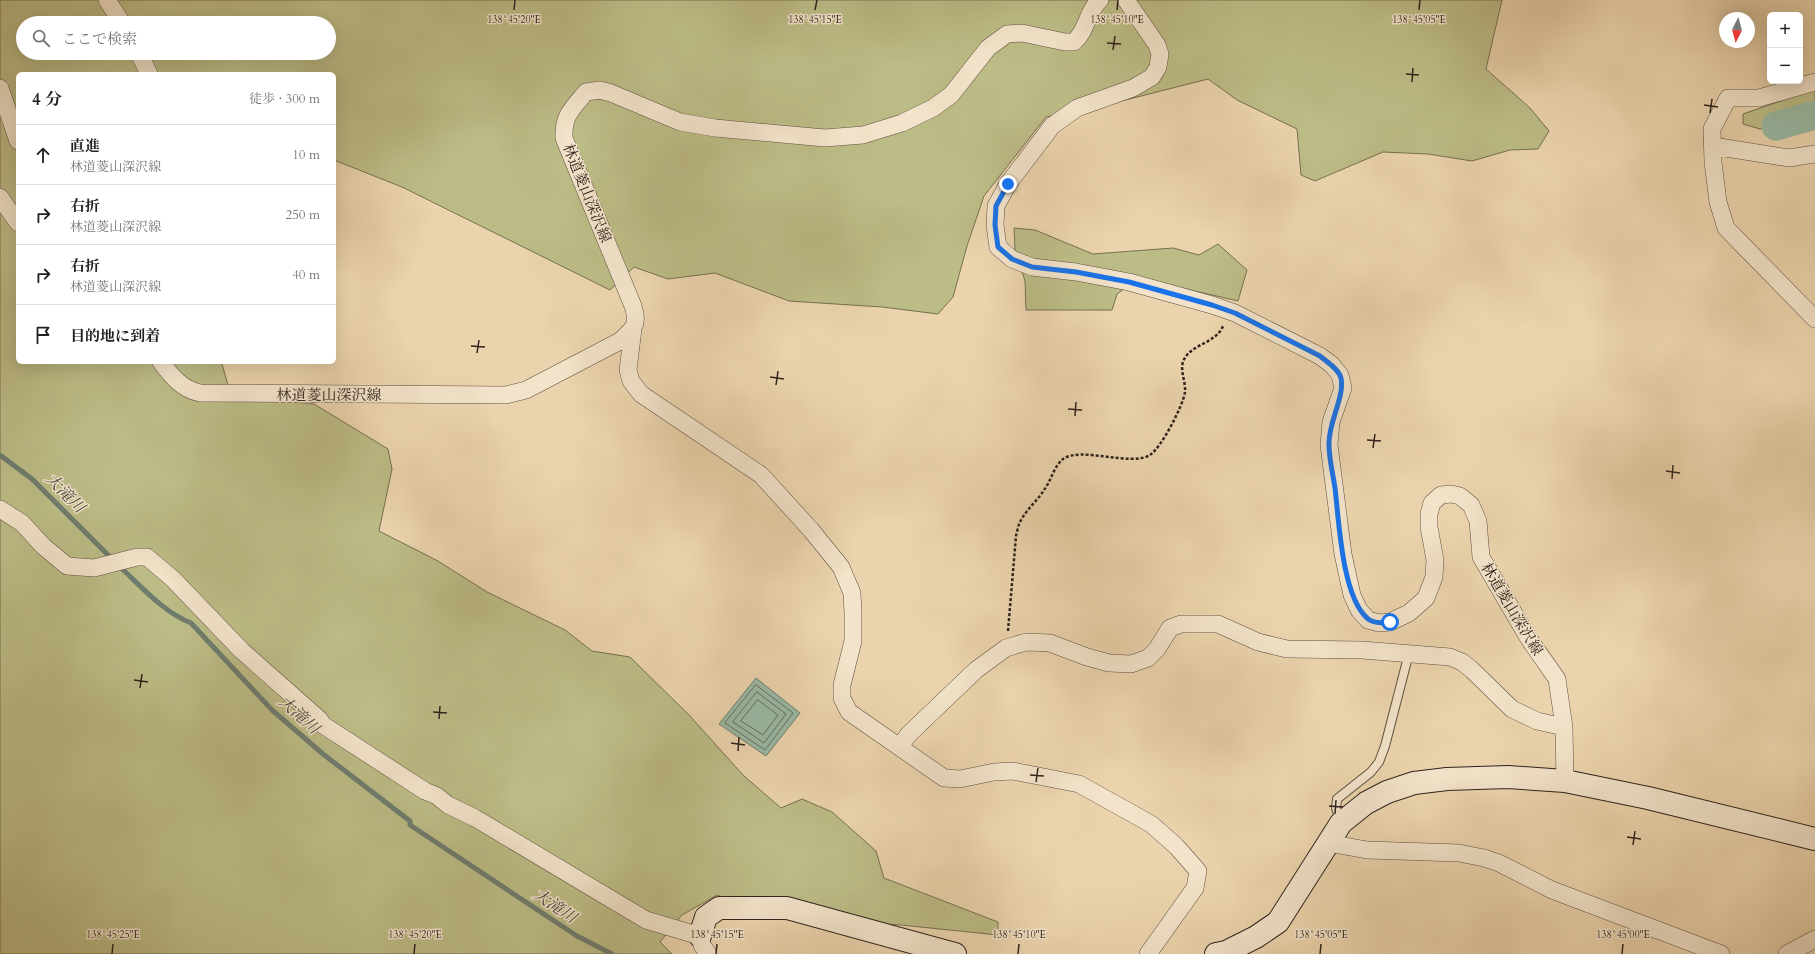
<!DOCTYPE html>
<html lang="ja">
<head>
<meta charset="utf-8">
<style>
  body { margin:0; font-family:Cardo,"Noto Serif JP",serif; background:#f2f2f2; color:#222 }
  .controls { position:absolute; right:12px; top:12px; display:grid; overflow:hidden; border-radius:6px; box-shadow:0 4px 16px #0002 }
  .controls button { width:36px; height:36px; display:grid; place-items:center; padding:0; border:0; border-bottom:1px solid #e0e0e0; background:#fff; color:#222; font:20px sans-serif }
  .compass { position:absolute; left:1719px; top:12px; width:36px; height:36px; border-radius:50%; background:#fff; box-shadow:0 4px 16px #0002; rotate:186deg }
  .stop { position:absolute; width:12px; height:12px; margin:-9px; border:3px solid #1a73e8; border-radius:50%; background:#fff }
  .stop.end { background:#1a73e8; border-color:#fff; box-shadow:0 1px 4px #0008 }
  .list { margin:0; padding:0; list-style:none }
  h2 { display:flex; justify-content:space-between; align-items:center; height:52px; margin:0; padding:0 16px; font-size:17px }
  h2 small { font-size:13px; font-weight:400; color:#767676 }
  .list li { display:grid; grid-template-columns:26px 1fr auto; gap:12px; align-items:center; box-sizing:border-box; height:60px; padding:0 16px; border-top:1px solid #e0e0e0 }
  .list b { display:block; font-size:15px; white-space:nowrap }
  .list p { margin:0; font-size:13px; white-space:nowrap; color:#767676 }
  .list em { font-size:13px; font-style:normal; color:#767676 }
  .icon { flex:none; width:22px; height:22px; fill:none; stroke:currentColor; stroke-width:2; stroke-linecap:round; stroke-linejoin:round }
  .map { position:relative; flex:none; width:1815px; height:954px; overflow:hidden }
  .search { position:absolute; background:#fff; box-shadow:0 4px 16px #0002; left:16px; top:16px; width:320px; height:44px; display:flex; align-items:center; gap:10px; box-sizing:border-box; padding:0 14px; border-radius:22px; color:#767676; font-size:15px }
  .panel { position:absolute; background:#fff; box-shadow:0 4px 16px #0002; left:16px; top:72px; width:320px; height:292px; border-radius:6px }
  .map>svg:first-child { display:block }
</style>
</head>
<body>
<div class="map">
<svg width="1815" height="954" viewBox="0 0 1815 954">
  <rect width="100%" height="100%" fill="#ebd4ad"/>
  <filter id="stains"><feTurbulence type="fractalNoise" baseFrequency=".005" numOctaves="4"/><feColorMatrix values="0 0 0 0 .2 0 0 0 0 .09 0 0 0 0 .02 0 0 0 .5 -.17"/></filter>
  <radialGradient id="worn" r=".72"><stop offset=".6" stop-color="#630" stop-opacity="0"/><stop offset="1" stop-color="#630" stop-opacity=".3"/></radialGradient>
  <path fill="#bcbc86" stroke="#767052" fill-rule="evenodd" d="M0 0H1502L1486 69 1530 108 1549 131 1538 149 1510 150 1472 161 1428 154 1383 152 1315 181 1301 175 1297 129 1237 100 1208 79 1102 106 1046 117 984 196 967 246 953 297 938 314 882 307 789 301 715 273 668 279 634 267 610 290 402 187 334 160V74H18V362H223L222 364 231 396 314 404 388 449 392 469 379 531 438 561 487 592 565 630 592 651 630 657 689 715 744 776 781 808 802 799 832 812 876 851 884 878 998 922V935L901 925 786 919 717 895 682 915 660 942 672 954H0ZM23 23H329V53H23Z
    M1815 89V111L1760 129 1743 124V114Z
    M1014 228 1035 230 1093 254 1173 248 1199 255 1218 244 1247 270 1238 301 1139 278 1117 294 1112 310H1026L1025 281 1015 249Z"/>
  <path fill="#99b9a4" stroke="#6f7d6e" d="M756 678 800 713 766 756 719 724Z"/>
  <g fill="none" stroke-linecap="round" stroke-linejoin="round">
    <path stroke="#646e60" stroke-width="1" d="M756 685 793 713 765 750 725 723Z
      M757 692 786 714 764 743 733 722Z
      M758 700 778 715 763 735 741 721Z"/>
    <path stroke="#6f7d6e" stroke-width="5" d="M0 455 32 479 113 560
      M119 566C141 586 163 612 191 623L272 710 323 754 410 821V825L577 936 612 954"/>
    <path stroke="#99b9a4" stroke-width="29" d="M1776 126 1815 115"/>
    <g stroke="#5e4f41" stroke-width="10">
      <path id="lane" d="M1341 822 1336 808 1337 799 1371 772 1379 762 1385 746 1409 653"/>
    </g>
    <g stroke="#5e4f41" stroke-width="18">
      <path id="street" d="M107 0 122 23
        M1126 0 1157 45 1160 54 1158 67 1152 77 1133 88 1077 108 1052 126 1008 184 996 206 995 225 998 247 1012 259 1032 267 1076 272 1129 282 1212 305 1235 313 1320 356 1332 365 1340 375 1343 388 1331 422 1329 445 1343 554 1352 595 1359 610 1368 620 1379 623 1390 622 1409 613 1426 598 1434 577 1435 560 1429 527V514L1432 503 1441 495 1451 494 1460 496 1471 505 1478 521 1481 557 1529 639 1557 679 1564 727 1565 781
        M139 53 149 74
        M1815 82 1759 98H1728L1712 129 1713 162 1718 202 1726 228 1815 319
        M0 88 18 141
        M1713 146 1789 158 1815 154
        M0 197 18 223
        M633 329 628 370 631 381 641 394 761 475 811 530 841 567 852 593 853 613V641L842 685V698L849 712 944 778 960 779 994 772 1013 771 1079 784 1151 824 1176 846 1198 871 1195 888 1148 954
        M161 362C172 377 182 389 200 393L506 395 526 390 620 341C634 328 639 325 633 306L564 138C563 115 572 109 586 92L600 90 611 93 680 122 715 128 825 138 863 135 902 123 933 108 951 95 988 48 1007 34 1022 33 1065 42H1074C1087 31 1087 11 1100 0
        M0 509 22 523 43 546 67 566 94 568 137 557H147L173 579 242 651 319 719 323 725 425 791 437 796 448 805 475 818 646 920 700 936 702 945 708 954
        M899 747 909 734 976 670 1006 648 1026 642 1050 643 1087 657 1109 663 1131 664 1148 658 1157 649 1170 628 1181 624H1218L1258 642 1287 649 1362 650 1450 657 1462 662 1472 670 1512 709 1537 721 1564 727
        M1328 843 1367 850 1459 853 1484 858 1499 863 1552 890 1721 954
        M1787 954 1815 939"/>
    </g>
    <g stroke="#2f231d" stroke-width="24">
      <path id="secondary" d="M700 936 706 917 719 908H787L955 954
        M1216 954 1226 952 1256 937 1278 922 1341 823 1366 803 1387 792 1414 783 1447 779 1508 777 1565 781 1648 798 1815 839"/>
    </g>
    <path stroke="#2f231d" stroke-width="2.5" stroke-dasharray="3 2" stroke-linecap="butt" d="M1008 631 1016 536C1017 532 1018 526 1020 522 1026 510 1037 501 1044 490 1051 481 1054 466 1063 459 1081 446 1131 467 1150 455 1161 448 1183 406 1185 392 1186 383 1180 371 1183 362 1189 344 1216 344 1223 326"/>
    <use href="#lane" stroke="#f2e3ca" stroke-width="8"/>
    <use href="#street" stroke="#f2e3ca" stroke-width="17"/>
    <use href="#secondary" stroke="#f2e3ca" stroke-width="22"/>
  </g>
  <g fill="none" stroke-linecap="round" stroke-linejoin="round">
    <path stroke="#1a73e8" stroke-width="5" d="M1008 184 996 206 995 225 998 247 1012 259 1032 267 1076 272 1129 282 1212 305 1235 313 1320 356C1327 362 1339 369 1341 378 1345 397 1328 422 1329 445 1329 459 1333 474 1335 488 1339 521 1342 596 1367 618 1373 624 1383 623 1390 622"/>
  </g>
  <path fill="none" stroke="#2f231d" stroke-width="1.5" d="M514 10 515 0M815 10 817 0M1117 10 1118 0M1419 10 1420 0M1107 43 1121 44M1113 50 1115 36M1406 74 1419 75M1412 82 1413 68M1704 105 1718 107M1710 113 1712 99M471 346 485 347M477 353 479 340M770 377 784 379M776 385 778 371M1068 409 1082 410M1075 416 1076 402M1367 440 1381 441M1373 448 1375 434M1666 471 1680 473M1672 479 1673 465M134 680 148 682M140 688 142 674M433 712 447 713M439 719 440 706M731 743 745 745M738 751 739 737M1030 775 1044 776M1036 782 1038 768M1329 806 1343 807M1335 814 1336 800M1627 837 1641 839M1633 845 1635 831M112 954 113 944M414 954 415 944M716 954 717 944M1018 954 1019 944M1320 954 1321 944M1622 954 1623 944"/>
  <g text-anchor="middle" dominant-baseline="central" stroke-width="3" stroke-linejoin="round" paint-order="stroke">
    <g font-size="15" fill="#2f231d" stroke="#f2e3ca">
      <text transform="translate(587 193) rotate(68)">林道菱山深沢線</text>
      <text x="329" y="395">林道菱山深沢線</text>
      <text transform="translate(1512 609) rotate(59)">林道菱山深沢線</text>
    </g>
    <g font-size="16" font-style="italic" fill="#4a483f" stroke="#f2e3ca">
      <text transform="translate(65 493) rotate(45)">大滝川</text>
      <text transform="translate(299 715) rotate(42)">大滝川</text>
      <text transform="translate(555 906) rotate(34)">大滝川</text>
    </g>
  </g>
  <g font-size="10" text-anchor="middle" fill="#2f231d" stroke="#f2e3ca" stroke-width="3" stroke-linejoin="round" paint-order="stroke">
    <text x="514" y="23">138°45'20"E</text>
    <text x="815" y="23">138°45'15"E</text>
    <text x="1117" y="23">138°45'10"E</text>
    <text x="1419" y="23">138°45'05"E</text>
    <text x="113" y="938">138°45'25"E</text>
    <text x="415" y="938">138°45'20"E</text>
    <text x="717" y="938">138°45'15"E</text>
    <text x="1019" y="938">138°45'10"E</text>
    <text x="1321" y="938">138°45'05"E</text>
    <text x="1623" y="938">138°45'00"E</text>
  </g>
  <rect width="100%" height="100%" filter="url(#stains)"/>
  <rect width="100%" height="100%" fill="url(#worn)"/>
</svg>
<div class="controls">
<button>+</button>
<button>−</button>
</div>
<svg class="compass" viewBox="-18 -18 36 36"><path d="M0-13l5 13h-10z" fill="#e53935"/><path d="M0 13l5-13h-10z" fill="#767676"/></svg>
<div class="stop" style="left:1390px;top:622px"></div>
<div class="stop end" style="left:1008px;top:184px"></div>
<div class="search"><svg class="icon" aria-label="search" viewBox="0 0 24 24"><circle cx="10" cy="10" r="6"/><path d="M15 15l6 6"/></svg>ここで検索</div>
<section class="panel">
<h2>4 分<small>徒歩 · 300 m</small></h2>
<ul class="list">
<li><svg class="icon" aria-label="ahead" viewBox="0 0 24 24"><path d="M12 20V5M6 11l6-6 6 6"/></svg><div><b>直進</b><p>林道菱山深沢線</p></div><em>10 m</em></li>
<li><svg class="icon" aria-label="right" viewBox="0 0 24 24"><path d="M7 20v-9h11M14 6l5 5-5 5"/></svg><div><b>右折</b><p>林道菱山深沢線</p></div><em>250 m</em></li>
<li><svg class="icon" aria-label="right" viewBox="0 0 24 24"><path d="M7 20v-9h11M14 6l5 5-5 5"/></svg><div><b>右折</b><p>林道菱山深沢線</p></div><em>40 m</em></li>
<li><svg class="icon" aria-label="arrive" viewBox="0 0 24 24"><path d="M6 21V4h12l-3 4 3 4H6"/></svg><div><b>目的地に到着</b></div></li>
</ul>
</section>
</div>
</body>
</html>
